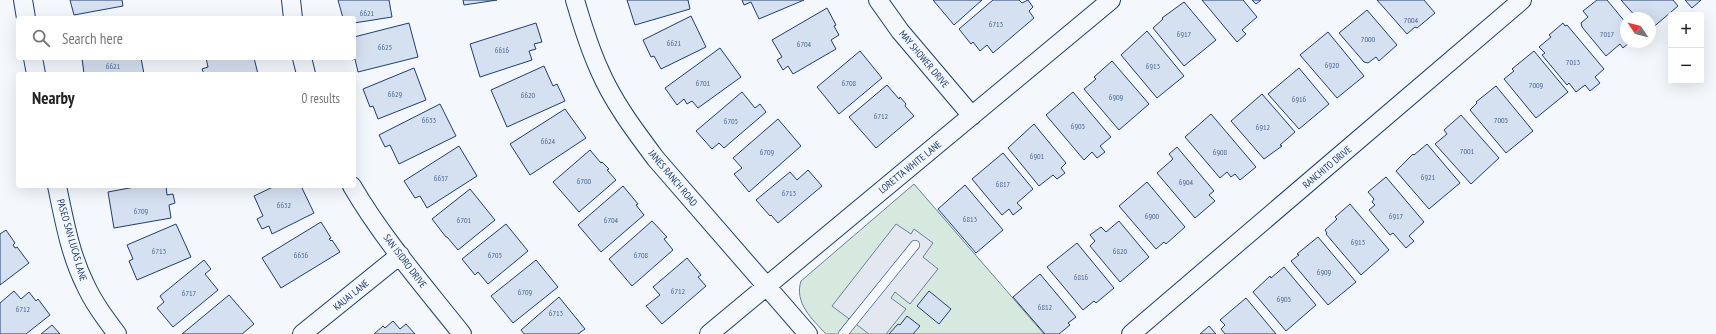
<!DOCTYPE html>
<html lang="en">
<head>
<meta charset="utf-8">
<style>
  body { margin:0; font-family:"PT Sans Narrow",sans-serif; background:#f2f2f2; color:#222 }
  .controls { position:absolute; right:12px; top:12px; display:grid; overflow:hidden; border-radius:4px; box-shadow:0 4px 16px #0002 }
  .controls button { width:36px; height:36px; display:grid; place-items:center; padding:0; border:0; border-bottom:1px solid #e0e0e0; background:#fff; color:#222; font:20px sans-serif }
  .compass { position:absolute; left:1620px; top:12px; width:36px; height:36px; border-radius:50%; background:#fff; box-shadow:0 4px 16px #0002; rotate:305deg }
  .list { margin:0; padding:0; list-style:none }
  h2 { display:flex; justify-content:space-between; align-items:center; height:52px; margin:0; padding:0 16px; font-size:17px }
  h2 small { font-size:13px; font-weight:400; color:#767676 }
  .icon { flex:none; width:22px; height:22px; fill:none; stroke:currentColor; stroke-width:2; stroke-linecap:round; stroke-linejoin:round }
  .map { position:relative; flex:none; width:1716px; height:334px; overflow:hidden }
  .search { position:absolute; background:#fff; box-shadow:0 4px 16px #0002; left:16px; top:16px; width:340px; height:44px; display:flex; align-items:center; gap:10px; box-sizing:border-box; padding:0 14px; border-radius:4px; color:#767676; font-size:15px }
  .panel { position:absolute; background:#fff; box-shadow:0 4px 16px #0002; left:16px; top:72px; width:340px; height:116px; border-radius:4px }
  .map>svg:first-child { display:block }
</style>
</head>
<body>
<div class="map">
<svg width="1716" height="334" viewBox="0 0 1716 334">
  <rect width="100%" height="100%" fill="#f4f7fb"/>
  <path fill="#d7e8df" stroke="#687fa3" d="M914 184 1044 334H826C812 319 794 303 801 281Z"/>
  <path fill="#e3e8f0" stroke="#687fa3" d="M896 224 911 234 914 229 933 243 923 257 938 269 910 304 895 292 891 298 906 309 886 334H869L832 306Z"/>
  <path fill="#d5e0f0" stroke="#1d3f73" d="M70 0H122L123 6 74 15Z
    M338 0H389L392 17 354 23V18H343Z
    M463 0H497L464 5Z
    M627 0H688L690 9 635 25Z
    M742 0H804L759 19 751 2 744 5Z
    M933 0H982L954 25Z
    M993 0H1019L1022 3 1028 0 1033 7 1029 11 1034 18 993 53 987 45 980 51 973 42 971 44 959 29Z
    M1202 0H1243L1257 17 1242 30 1246 34 1237 42Z
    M1252 0H1261L1256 4Z
    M1377 0H1424L1435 13 1417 28 1415 27 1407 34Z
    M1597 0H1607L1626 23V42H1630L1623 48 1620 44 1606 56 1582 27 1581 23 1588 17 1583 11Z
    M1621 0H1673L1678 6 1650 30V18H1637Z
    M1685 0H1701L1692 8Z
    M1184 2 1216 40 1184 66 1153 28 1163 19 1162 18Z
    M827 8 836 25 834 26 839 35 831 40 836 49 793 74 788 66 783 70 777 60 782 57 772 40Z
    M1367 10 1397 45 1379 61 1376 57 1368 63 1364 62 1339 33Z
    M691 16 706 47 661 69 654 56 651 57 643 40Z
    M409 23 418 57 358 72 355 59 352 60 351 58H354V37Z
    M536 23 542 42 534 44 536 49 529 51 532 60 480 77 470 44Z
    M1563 23 1565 26 1567 25 1604 69 1595 77 1600 83 1590 91 1585 85 1576 92 1569 83 1567 85 1542 55 1545 53 1539 47 1551 37 1549 35Z
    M1147 31 1184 76 1157 98 1121 55Z
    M1328 32 1364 76 1337 98 1300 55Z
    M720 48 741 77 698 108 692 101 687 104 684 99 677 105 665 88Z
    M860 51 882 78 839 114 817 87Z
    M1534 51 1568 92 1536 118 1504 79 1514 71 1512 69Z
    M82 58H141L144 74H84Z
    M206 58H254L258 74H204L202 69 208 67Z
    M1112 61 1149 104 1119 130 1084 89 1096 79 1094 77Z
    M544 66 553 86 557 84 565 101 507 127 491 90Z
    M414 68 426 100 378 119 373 106 370 107 363 89Z
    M1299 68 1329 104 1299 129 1268 94Z
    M887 85 899 99 900 97 906 104 905 106 914 116 876 148 849 117Z
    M1496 86 1533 131 1506 153 1470 110 1477 103 1476 102Z
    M742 92 755 108 760 104 766 112 724 148 719 143 712 149 696 131Z
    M1073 92 1111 137 1100 146 1105 152 1097 158 1092 152 1084 160 1046 115Z
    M1262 94 1295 132 1280 145 1282 146 1264 159 1231 121Z
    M440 104 456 136 399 164 390 145 385 147 379 135Z
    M565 109 586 138 530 175 510 144Z
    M1211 114 1256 167 1240 180 1235 174 1231 177 1227 172 1220 178 1185 137Z
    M1461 115 1499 158 1471 184 1435 144 1447 134 1444 130Z
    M778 119 801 146 749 192 734 174 742 168 733 158Z
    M1034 124 1066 163 1061 168 1065 173 1057 179 1053 175 1039 186 1008 148Z
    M1427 144 1460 183 1429 209 1396 171 1413 154 1414 155Z
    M459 146 477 176 427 208 420 196 415 198 404 181Z
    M1177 147 1214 191 1209 195 1215 201 1195 218 1157 173 1173 159 1169 154Z
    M590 150 601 163 602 162 609 169 607 170 616 180 579 212 553 182Z
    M1003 153 1033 189 1017 203 1022 208 1013 215 1009 209 1002 215 972 179Z
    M808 170 822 186 778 223 771 215 770 216 756 200 790 172 797 180Z
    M1386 177 1424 222 1409 236 1414 241 1406 248 1393 233 1390 235 1369 210 1375 205 1372 202 1374 199 1368 192Z
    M1147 182 1185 227 1166 244 1164 242 1156 249 1119 206Z
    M965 185 1003 230 976 253 938 209Z
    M140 186H166L167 195 173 194 175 203 169 205 171 218 114 228 108 192Z
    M275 186H301L314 213 272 234 269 226 262 229 257 219 263 216 254 196Z
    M623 186 638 204 636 205 644 215 601 252 578 225Z
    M470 189 495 220 458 250 447 237H446L432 219Z
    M1350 204 1389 250 1361 275 1326 234 1327 233 1325 230 1337 219 1335 217Z
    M652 221 667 237 664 239 673 250 632 286 609 259Z
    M1119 221 1149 257 1120 282 1090 246 1095 241 1090 235 1101 227 1106 232Z
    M321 222 331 238 329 239 331 241 332 240 340 252 281 288 262 258Z
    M176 224 191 257 137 280 129 261 133 259 127 245Z
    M506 224 528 251 488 284 478 272 475 275 462 259Z
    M6 230 15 243 13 245 15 248 17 247 29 263 0 285V234Z
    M1318 237 1356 282 1328 305 1291 261 1299 255 1297 254Z
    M1077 243 1114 288 1096 303 1094 301 1083 310 1047 267Z
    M687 258 701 275 698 277 706 286 662 324 646 306 660 295 653 287Z
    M204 260 211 269 205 274 218 290 173 327 157 308 164 302 160 296Z
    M536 260 558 287 513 323 491 296Z
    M1284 267 1316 305 1286 331 1253 292 1270 276 1271 278Z
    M1040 274 1076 317 1068 323 1070 325 1059 334H1045L1013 297Z
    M14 291 21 299 29 292 36 301 38 299 50 315 26 334H0V303Z
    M929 291 951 309 939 324 917 306Z
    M229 295 254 324 242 334H182Z
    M559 297 585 329 578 334H524L521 330Z
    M1246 298 1276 334H1225L1221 329 1225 325 1220 320Z
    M907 316 920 326 913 334H889L898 324 900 325Z
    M393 321 400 329 406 324 415 334H374L383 326 385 328Z
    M52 325 60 334H41Z
    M1209 326 1216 334H1200Z"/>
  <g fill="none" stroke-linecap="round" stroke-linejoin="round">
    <g stroke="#1d3f73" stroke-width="10">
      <path id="lane" d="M843 334 915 245"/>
    </g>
    <g stroke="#1d3f73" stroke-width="20">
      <path id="street" d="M23 0 26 18
        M291 0 293 18
        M575 0C582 24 589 47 599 69 613 102 635 131 656 159L808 334
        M878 0 900 31 972 116
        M33 58 36 74
        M302 58 306 74
        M57 186C64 219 70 254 85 284 93 302 105 318 117 334
        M352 186C383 239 424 286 462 334
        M302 334 400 255
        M709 334 1111 0
        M1131 334 1522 0"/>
    </g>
    <use href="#lane" stroke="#f4f7fb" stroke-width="9"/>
    <use href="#street" stroke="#f4f7fb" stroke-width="18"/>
  </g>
  <g text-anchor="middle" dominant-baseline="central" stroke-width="3" stroke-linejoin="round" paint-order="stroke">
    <g font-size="8" fill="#4b6792">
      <text x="367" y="13">6621</text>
      <text x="1411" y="20">7004</text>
      <text x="996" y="24">6713</text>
      <text x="1184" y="34">6917</text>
      <text x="1607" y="34">7017</text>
      <text x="1368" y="39">7000</text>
      <text x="674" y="43">6621</text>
      <text x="804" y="44">6704</text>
      <text x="385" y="47">6625</text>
      <text x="502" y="50">6616</text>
      <text x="1573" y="62">7013</text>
      <text x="1332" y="65">6920</text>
      <text x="113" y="66">6621</text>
      <text x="1153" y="66">6913</text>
      <text x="703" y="83">6701</text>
      <text x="849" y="83">6708</text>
      <text x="1536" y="85">7009</text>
      <text x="395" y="94">6629</text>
      <text x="528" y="95">6620</text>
      <text x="1116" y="97">6909</text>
      <text x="1299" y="99">6916</text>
      <text x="881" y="116">6712</text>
      <text x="429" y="120">6633</text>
      <text x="1501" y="120">7005</text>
      <text x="731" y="121">6705</text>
      <text x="1078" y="126">6905</text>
      <text x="1263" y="127">6912</text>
      <text x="548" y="141">6624</text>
      <text x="1467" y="151">7001</text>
      <text x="767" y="152">6709</text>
      <text x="1220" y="152">6908</text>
      <text x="1037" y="156">6901</text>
      <text x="1428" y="177">6921</text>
      <text x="441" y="178">6637</text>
      <text x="584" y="181">6700</text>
      <text x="1186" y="182">6904</text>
      <text x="1003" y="184">6817</text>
      <text x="789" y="193">6713</text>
      <text x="284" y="205">6632</text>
      <text x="141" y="211">6709</text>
      <text x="1152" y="216">6900</text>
      <text x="1396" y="216">6917</text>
      <text x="970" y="219">6813</text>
      <text x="464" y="220">6701</text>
      <text x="611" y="220">6704</text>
      <text x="1358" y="242">6913</text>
      <text x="159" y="251">6713</text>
      <text x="1120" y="251">6820</text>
      <text x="301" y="255">6636</text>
      <text x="495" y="255">6705</text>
      <text x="641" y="255">6708</text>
      <text x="1324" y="272">6909</text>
      <text x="1081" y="277">6816</text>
      <text x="678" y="291">6712</text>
      <text x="525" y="292">6709</text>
      <text x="189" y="293">6717</text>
      <text x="1284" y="299">6905</text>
      <text x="1045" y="307">6812</text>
      <text x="23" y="309">6712</text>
      <text x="556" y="313">6713</text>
    </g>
    <g font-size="10" fill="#1d3f73" stroke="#f4f7fb">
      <text transform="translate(924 59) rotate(50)">MAY SHOWER DRIVE</text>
      <text transform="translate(910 167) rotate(-39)">LORETTA WHITE LANE</text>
      <text transform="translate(1327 167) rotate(-40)">RANCHITO DRIVE</text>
      <text transform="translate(673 178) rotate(50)">JANES RANCH ROAD</text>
      <text transform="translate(72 240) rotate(74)">PASEO SAN LUCAS LANE</text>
      <text transform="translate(405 261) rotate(53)">SAN ISIDRO DRIVE</text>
      <text transform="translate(351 295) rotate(-39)">KAUAI LANE</text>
    </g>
  </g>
</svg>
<div class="controls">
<button>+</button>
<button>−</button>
</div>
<svg class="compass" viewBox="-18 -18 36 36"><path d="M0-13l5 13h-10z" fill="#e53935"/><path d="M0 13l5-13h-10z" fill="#767676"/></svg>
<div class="search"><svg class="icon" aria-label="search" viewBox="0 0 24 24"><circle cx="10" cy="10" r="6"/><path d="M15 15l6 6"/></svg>Search here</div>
<section class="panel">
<h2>Nearby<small>0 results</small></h2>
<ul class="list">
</ul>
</section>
</div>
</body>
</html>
